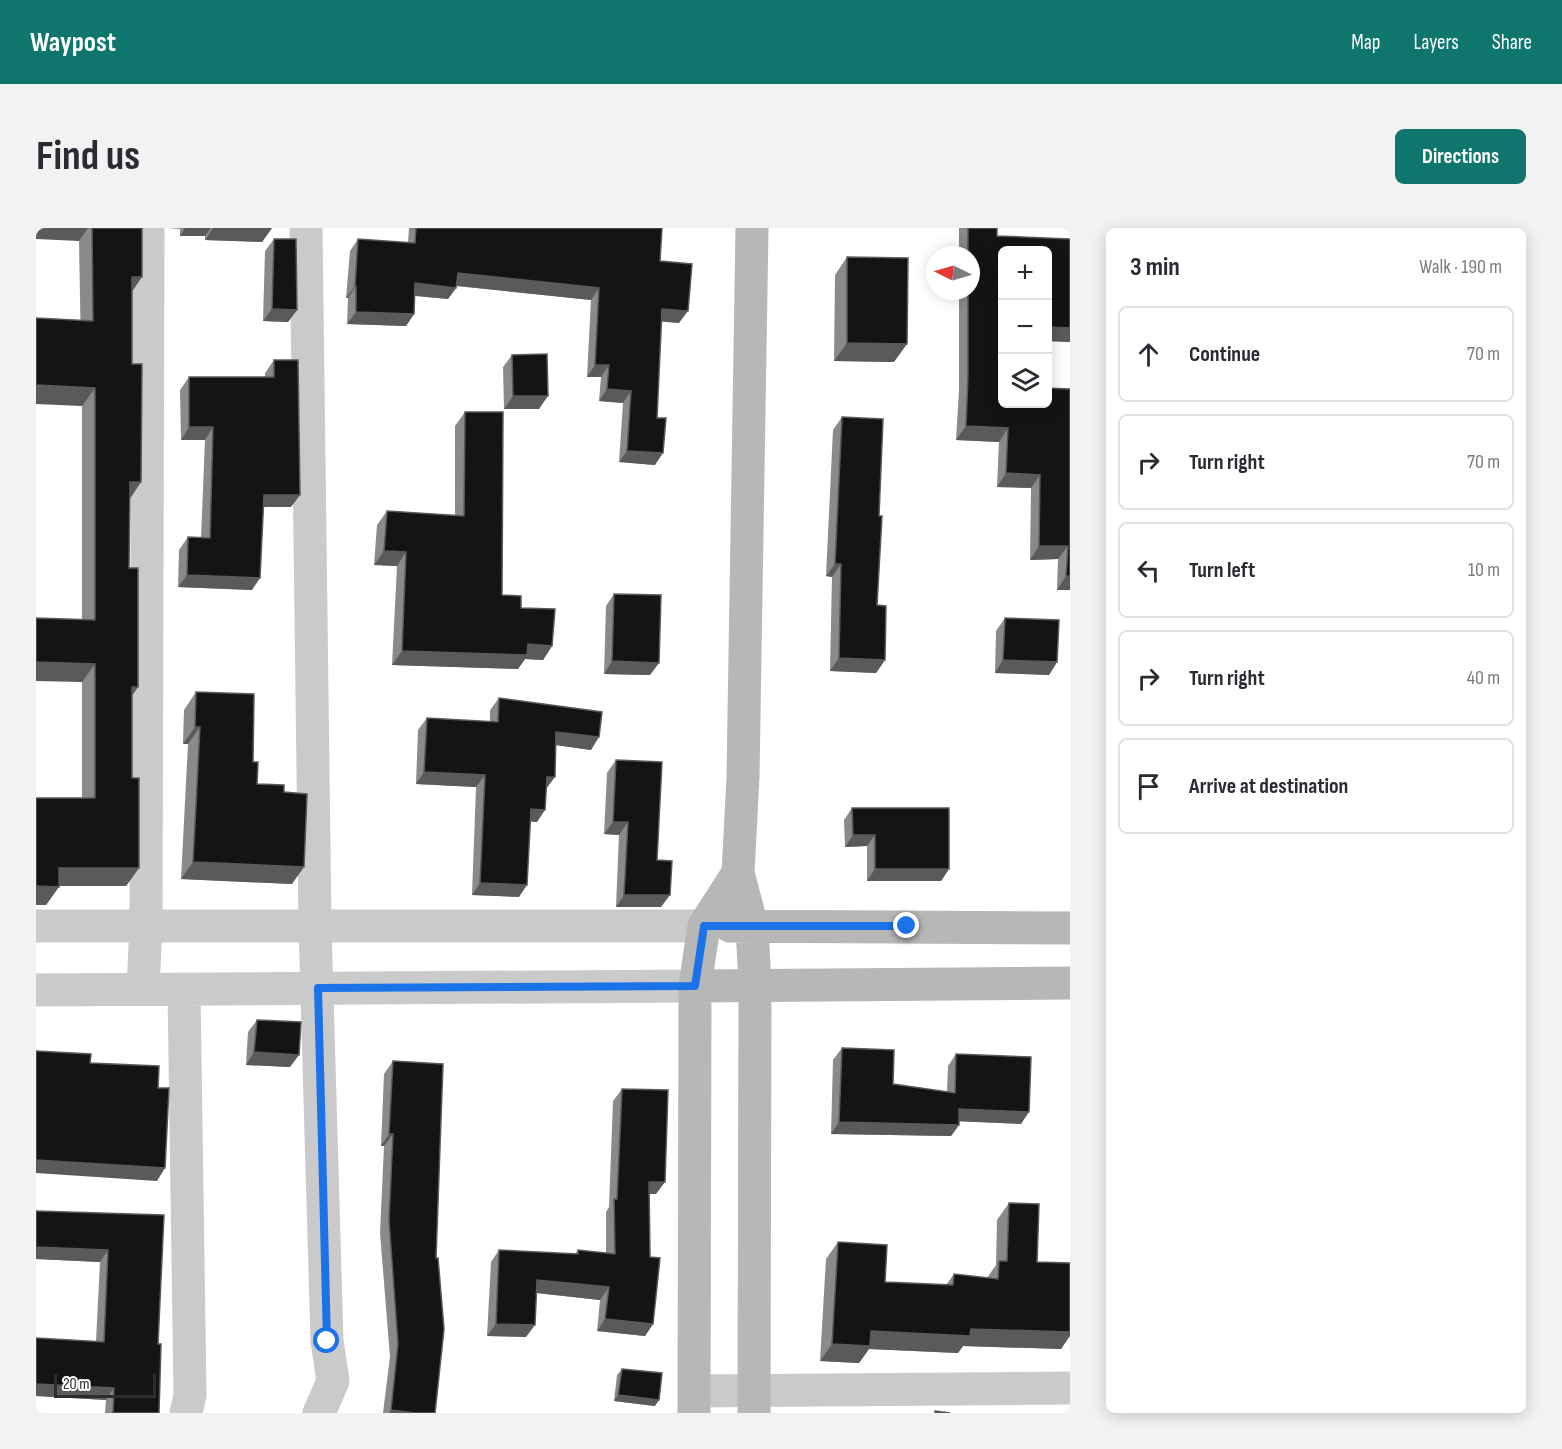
<!DOCTYPE html>
<html lang="en">
<head>
<meta charset="utf-8">
<style>
  body { margin:0; font-family:"Sofia Sans Condensed",sans-serif; background:#f2f2f3; color:#2b2b33 }
  .controls { position:absolute; right:18px; top:18px; display:grid; overflow:hidden; border-radius:9px; box-shadow:0 3px 15px #0003 }
  .controls button { width:54px; height:54px; display:grid; place-items:center; padding:0; border:0; border-bottom:2px solid #e1e1e2; background:#fff; color:#2b2b33; font:30px sans-serif }
  .compass { position:absolute; left:890px; top:18px; width:54px; height:54px; border-radius:50%; background:#fff; box-shadow:0 3px 15px #0003; rotate:275deg }
  .scale { position:absolute; left:18px; bottom:15px; width:102px; box-sizing:border-box; padding-left:6px; border:3px solid #2d2d2d; border-top:0; font-size:16px; line-height:21px; white-space:nowrap; color:#2d2d2d; -webkit-text-stroke:4px #fff; paint-order:stroke }
  .stop { position:absolute; width:18px; height:18px; margin:-14px; border:4px solid #1a73e8; border-radius:50%; background:#fff }
  .stop.end { background:#1a73e8; border-color:#fff; box-shadow:0 2px 6px #0008 }
  .list { margin:0; padding:0; list-style:none }
  h2 { display:flex; justify-content:space-between; align-items:center; height:78px; margin:0; padding:0 24px; font-size:26px }
  h2 small { font-size:20px; font-weight:400; color:#7c7c81 }
  .list li { display:grid; grid-template-columns:39px 1fr auto; gap:18px; align-items:center; box-sizing:border-box; height:96px; margin:0 12px 12px; padding:0 12px; border:2px solid #e1e1e2; border-radius:9px }
  .list b { display:block; font-size:22px; white-space:nowrap }
  .list em { font-size:20px; font-style:normal; color:#7c7c81 }
  .icon { flex:none; width:33px; height:33px; fill:none; stroke:currentColor; stroke-width:2; stroke-linecap:round; stroke-linejoin:round }
  .map { position:relative; flex:none; width:1034px; height:1185px; overflow:hidden; border-radius:9px }
  header { display:flex; align-items:center; gap:36px; box-sizing:border-box; height:84px; padding:0 30px; background:#0f766e; color:#fff }
  header strong { font-size:28px }
  nav { display:flex; gap:33px; margin-inline-start:auto; font-size:21px }
  .intro { display:flex; align-items:center; justify-content:space-between; box-sizing:border-box; height:144px; padding:0 36px }
  h1 { margin:0; font-size:42px }
  .button { padding:15px 27px; border-radius:9px; background:#0f766e; color:#fff; font-size:21px; font-weight:700 }
  main { display:flex; gap:36px; padding:0 36px }
  aside { flex:1; background:#fff; border-radius:9px; box-shadow:0 3px 15px #0003 }
  .map>svg:first-child { display:block }
</style>
</head>
<body>
<header>
<strong>Waypost</strong>
<nav><a>Map</a><a>Layers</a><a>Share</a></nav>
</header>
<div class="intro"><h1>Find us</h1><a class="button">Directions</a></div>
<main>
<div class="map">
<svg width="1034" height="1185" viewBox="0 0 1034 1185">
  <rect width="100%" height="100%" fill="#fff"/>
  <g fill="none" stroke-linecap="round" stroke-linejoin="round">
    <path stroke="#cacaca" stroke-width="33" d="M270 0 279 698 291 1113 297 1153 283 1185
      M0 698H668
      M107 761 110 698 112 0
      M148 761 154 1167 150 1185
      M0 762 659 758
      M658 1163 1034 1160"/>
    <path stroke="#b7b7b7" stroke-width="33" d="M716 0 707 549 702 645 716 698 719 757 718 1185
      M694 698 1034 700
      M659 758 1034 755
      M658 1185 659 758 668 698 702 645"/>
  </g>
  <path fill="#8a8a8a" d="M0 0H106L96 64V136L105 254 94 271 93 340 102 459 96 468V550L103 640 90 658H23L10 677H0V570H46V178L43 13Z
    M131 0H236L226 14 169 12V8H144V1Z
    M373 0H626L624 33 643 95 625 93 619 237 583 234 587 175 563 173 565 149H551L555 72 420 58V60L412 71 379 68 378 86 370 98 311 96 312 70H310L314 23 322 11 372 15Z
    M923 0H961V8L1034 11V114L1011 113V22H966V110H965L963 157H966V176H1011V160L1034 161V362H1021L1022 331 994 332 995 260 961 259 963 214 920 212 923 162V63H935V27H923Z
    M238 11 261 82 252 94 227 93 229 23Z
    M811 29 858 134 798 133 799 47Z
    M476 127 503 181H468L467 139Z
    M238 132 255 279H227L216 362 142 359 143 322 152 309 165 310 169 212H145L144 162 153 149H229V145Z
    M429 184 466 367 485 380 516 418 507 432 489 431 482 441 356 437 361 338 338 337 341 297 351 283 419 287V198Z
    M806 189 843 288 841 377 849 432 840 445 794 443 796 349 790 348 797 202Z
    M578 366 614 447 568 446 570 378Z
    M969 390 1021 434 1013 447 959 445 960 403Z
    M160 464 217 534 221 556 248 564 256 656 145 651 152 516H147L148 482Z
    M463 470 555 522 520 517 510 561 501 594 494 593 483 669 436 667 440 559 380 556 382 502 391 490 454 494V482Z
    M580 532 621 632 625 679H580L583 607 568 606 571 545Z
    M816 580 913 641 905 653H831V618L809 619 808 592Z
    M221 792 254 839 210 837 212 804Z
    M806 820 857 856 911 864 912 838 920 826 985 896 923 893V897L915 908 795 906 797 832Z
    M357 833 400 1030 399 1185H347L354 1129 344 1005 348 918H345L348 846Z
    M586 861 620 966H613L614 1029 617 1096 609 1108 561 1103 564 1072 500 1065 490 1109 451 1108 455 1034 463 1022 539 1026 542 1022 570 1025V984L573 979 577 873Z
    M973 975 1001 1034 1025 1121 927 1118 922 1125 833 1121 823 1135 784 1133 790 1031 802 1014 849 1054 910 1057 918 1046 951 1050 960 1037 961 992Z
    M0 983 128 987 122 1116 123 1185H69L70 1172 0 1168V1110L60 1113 64 1034 0 1031Z
    M586 1141 619 1178 578 1173 581 1147Z"/>
  <path fill="#5a5a5a" d="M0 0H52L43 13 0 11Z
    M149 0H175L169 8H144Z
    M177 0H236L226 14 169 12Z
    M422 45 563 60 555 72 413 57Z
    M96 49H106L93 68Z
    M379 55 420 60 412 71 371 67Z
    M319 58H320L312 70H310Z
    M236 81 261 82 252 94 227 93Z
    M626 81 652 83 643 95 618 93Z
    M320 84 378 86 370 98 311 96Z
    M1011 99 1034 100V114L1011 113Z
    M811 115 871 116 858 134 798 133Z
    M559 137H573L565 149H551Z
    M0 157 59 160 46 178 0 176Z
    M571 161 595 163 587 175 563 173Z
    M477 168H512L503 181H468Z
    M930 198 972 200 963 214 920 212Z
    M153 199H177L169 212H145Z
    M591 223 627 225 619 237 583 234Z
    M970 245 1004 247 995 260 961 259Z
    M94 254H105L92 273Z
    M228 267H264L255 279H219Z
    M1003 318H1032L1022 331 994 332Z
    M348 323 370 324 361 338 338 337Z
    M799 336H805L796 349 790 348Z
    M151 347 224 350 216 362 142 359Z
    M1030 348H1034V362H1021Z
    M492 416 516 418 507 432 489 431 482 441 356 437 366 423Z
    M803 430 849 432 840 445 794 443Z
    M967 432 1021 434 1013 447 959 445Z
    M576 433 623 435 614 447 568 446Z
    M0 434 59 436 46 454 0 453Z
    M96 459H102L89 477Z
    M159 499H164L152 516H147Z
    M520 504 563 509 555 522 512 516Z
    M388 544 449 547 440 559 380 556Z
    M511 549H519L510 561Z
    M495 581 509 582 501 594 486 593Z
    M577 594H592L583 607 568 606Z
    M817 607H839L831 618 809 619Z
    M157 634 268 639 256 656 145 651Z
    M23 640H103L90 658H16L23 659 10 677H0V658Z
    M839 641H913L905 653H831Z
    M444 655 491 657 483 669 436 667Z
    M588 667H634L625 679H580Z
    M218 824 263 827 254 839 210 837Z
    M923 881 993 884 985 896 915 893Z
    M803 894 923 897 915 908 795 906Z
    M353 906H357L348 918H345Z
    M0 932 129 940 121 953 0 945Z
    M613 954H629L620 966H604Z
    M0 1019 72 1022 64 1034 0 1031Z
    M501 1052 573 1059 564 1072 492 1064Z
    M569 1091 617 1096 609 1108 561 1103Z
    M460 1096 499 1097 490 1109 451 1108Z
    M935 1101 1034 1104V1108L1025 1121 927 1118 922 1125 833 1121 823 1135 784 1133 796 1116 835 1103Z
    M0 1156 78 1160 70 1172 0 1168Z
    M582 1167 623 1172 619 1178 578 1173Z
    M355 1182 380 1185H353Z"/>
  <path fill="#141414" stroke="#5a5a5a" stroke-width="1.5" d="M56 0H106V49H96V136H106L105 254H94L93 340H102V459H96V550H103V640H23V659L0 658V570H59V436L0 434V390L59 392V160L0 157V90L57 93Z
    M380 0H626L624 33 656 36 652 83 626 81 621 190H630L627 225 591 223 595 163 571 161 573 137H559L563 60 422 45 420 60 379 55 378 86 320 84V58H319L322 11 379 15Z
    M932 0H961V8L1034 11V100L1011 99V22H966V97L963 157H966V176H1011V160L1034 161V348H1030L1032 318H1003L1004 247 970 245 972 200 930 198 932 148V63H935V27H932Z
    M238 11H260L261 82 236 81Z
    M811 29 872 30 871 116 811 115Z
    M511 126 512 168H477L476 127Z
    M238 132H262L264 267H228L224 350 151 347 152 309 174 310 177 199H153V149H238Z
    M429 184H467L466 367 485 368V380L519 381 516 418 492 416 491 427 366 423 370 324 348 323 351 283 428 288Z
    M806 189 847 191 843 288H846L841 377 850 378 849 432 803 430 805 336H799Z
    M578 366 625 367 623 435 576 433Z
    M969 390 1023 392 1021 434 967 432Z
    M160 464 218 466 217 534H222L221 556 248 557V564L271 566 268 639 157 634 164 499H159Z
    M463 470 566 484 563 509 520 504 519 549H511L509 582 495 581 491 657 444 655 449 547 388 544 391 490 462 494Z
    M580 532 626 534 621 632 636 633 634 667H588L592 594H577Z
    M816 580H913V641H839V607H817Z
    M221 792 265 794 263 827 218 824Z
    M806 820 858 822 857 856 919 865 920 826 995 829 993 884 923 881V897L803 894Z
    M0 823 55 826 54 835 123 838 122 860H133L129 940 0 932Z
    M357 833 407 836 400 1030H402L408 1101 399 1185H380L355 1182 362 1116 353 992 357 906H353Z
    M586 861 632 862 629 954H613L614 1029 624 1030 617 1096 569 1091 573 1059 501 1052 499 1097 460 1096 463 1022 542 1026V1022L579 1026 578 971H581Z
    M973 975 1003 976 1001 1034 1034 1035V1104L935 1101 934 1108 835 1103 834 1118 796 1116 802 1014 851 1017 849 1054 917 1057 918 1046 962 1051 963 1033H971Z
    M0 983 128 987 122 1116H125L123 1185H77L78 1160 0 1156V1110L68 1114 72 1022 0 1019Z
    M586 1141 626 1145 623 1172 582 1167Z
    M899 1183 914 1185H899Z"/>
  <g fill="none" stroke-linecap="round" stroke-linejoin="round">
    <path stroke="#1a73e8" stroke-width="8" d="M291 1113 282 760 659 758 668 698H871"/>
  </g>
</svg>
<div class="controls">
<button>+</button>
<button>−</button>
<button><svg class="icon" aria-label="layers" viewBox="0 0 24 24"><path d="M12 4l9 5-9 5-9-5zM3 14l9 5 9-5"/></svg></button>
</div>
<svg class="compass" viewBox="-18 -18 36 36"><path d="M0-13l5 13h-10z" fill="#e53935"/><path d="M0 13l5-13h-10z" fill="#7c7c81"/></svg>
<div class="scale">20 m</div>
<div class="stop" style="left:291px;top:1113px"></div>
<div class="stop end" style="left:871px;top:698px"></div>
</div>
<aside>
<h2>3 min<small>Walk · 190 m</small></h2>
<ul class="list">
<li><svg class="icon" aria-label="ahead" viewBox="0 0 24 24"><path d="M12 20V5M6 11l6-6 6 6"/></svg><div><b>Continue</b></div><em>70 m</em></li>
<li><svg class="icon" aria-label="right" viewBox="0 0 24 24"><path d="M7 20v-9h11M14 6l5 5-5 5"/></svg><div><b>Turn right</b></div><em>70 m</em></li>
<li><svg class="icon" aria-label="left" viewBox="0 0 24 24"><path d="M17 20v-9H6M10 6l-5 5 5 5"/></svg><div><b>Turn left</b></div><em>10 m</em></li>
<li><svg class="icon" aria-label="right" viewBox="0 0 24 24"><path d="M7 20v-9h11M14 6l5 5-5 5"/></svg><div><b>Turn right</b></div><em>40 m</em></li>
<li><svg class="icon" aria-label="arrive" viewBox="0 0 24 24"><path d="M6 21V4h12l-3 4 3 4H6"/></svg><div><b>Arrive at destination</b></div></li>
</ul>
</aside>
</main>
</body>
</html>
